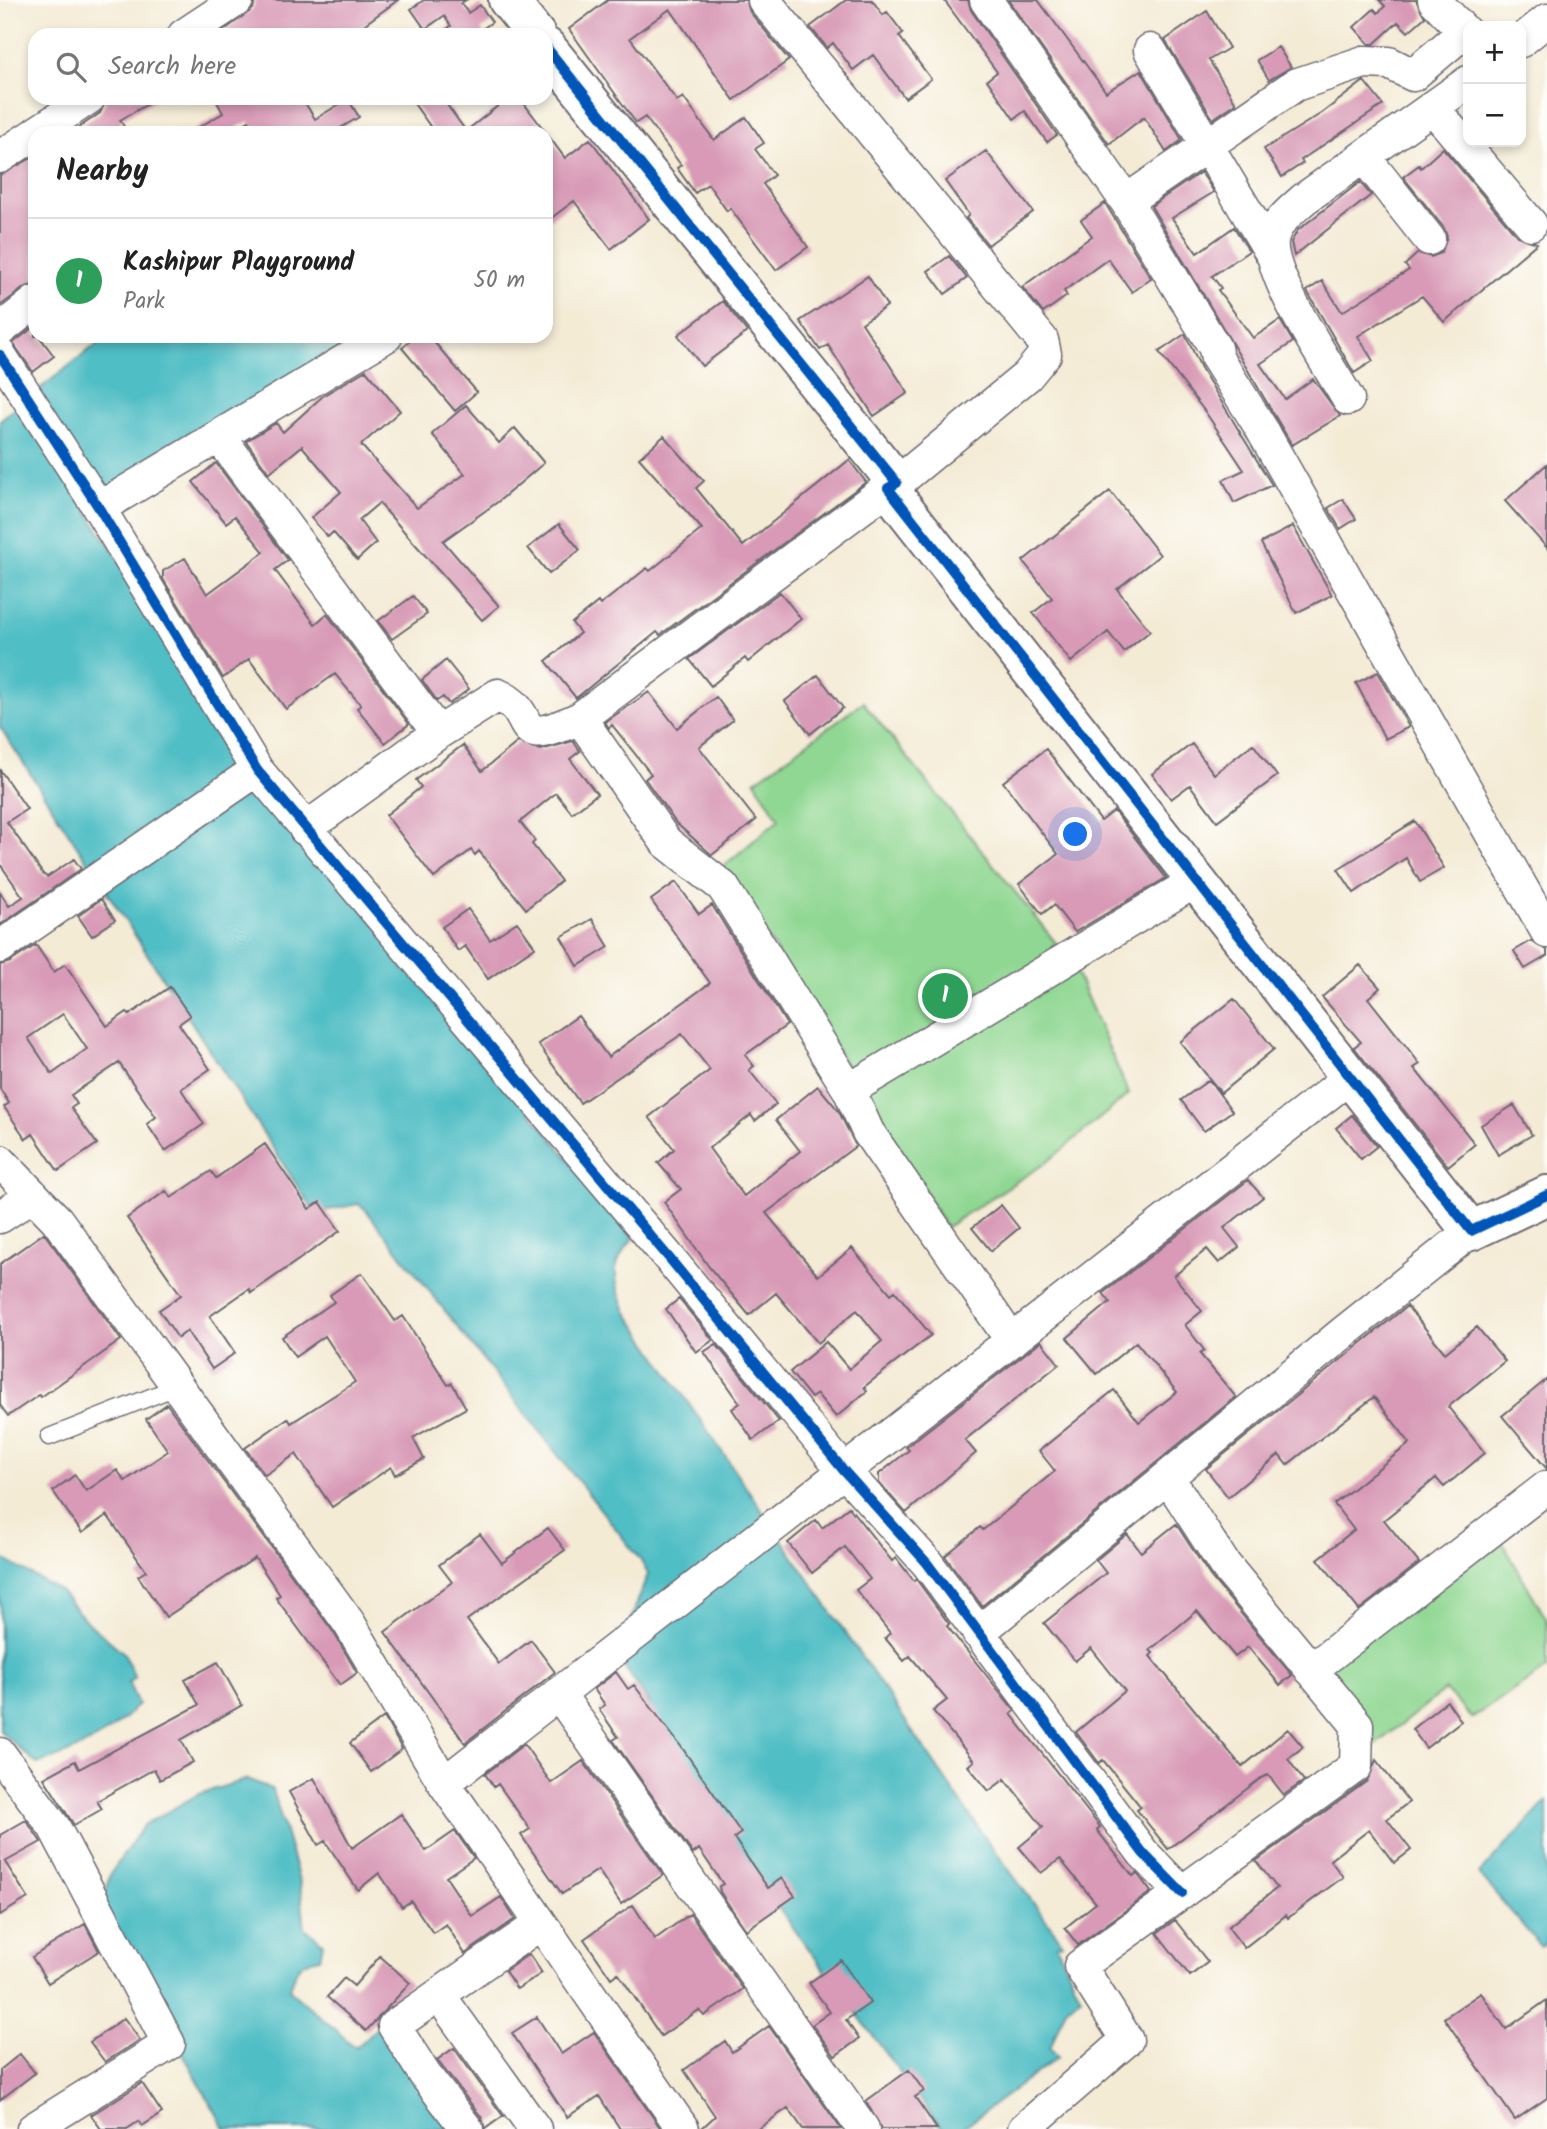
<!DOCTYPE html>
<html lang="en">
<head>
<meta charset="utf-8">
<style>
  body { margin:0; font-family:Kalam,sans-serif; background:#f6f6f6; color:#222 }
  .controls { position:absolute; right:21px; top:21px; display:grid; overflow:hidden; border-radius:14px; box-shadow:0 4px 10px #0003 }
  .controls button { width:63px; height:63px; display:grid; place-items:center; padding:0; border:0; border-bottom:2px solid #e0e0e0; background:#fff; color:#222; font:35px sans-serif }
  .you { position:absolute; left:1076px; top:835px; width:24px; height:24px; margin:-18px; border:5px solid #fff; border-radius:50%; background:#1a73e8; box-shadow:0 0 0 10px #1a73e833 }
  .badge { display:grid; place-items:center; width:46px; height:46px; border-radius:50%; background:#0b8043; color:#fff; font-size:23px; font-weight:700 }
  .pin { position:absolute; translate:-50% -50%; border:4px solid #fff; box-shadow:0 2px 7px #0006 }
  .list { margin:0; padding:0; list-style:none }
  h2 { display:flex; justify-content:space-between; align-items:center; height:91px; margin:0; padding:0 28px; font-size:30px }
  h2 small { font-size:23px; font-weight:400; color:#767676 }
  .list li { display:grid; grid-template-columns:46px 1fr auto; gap:21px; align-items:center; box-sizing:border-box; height:126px; padding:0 28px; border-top:2px solid #e0e0e0 }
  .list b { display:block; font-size:26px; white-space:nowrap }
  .list p { margin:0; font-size:23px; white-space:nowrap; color:#767676 }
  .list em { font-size:23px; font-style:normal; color:#767676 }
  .icon { flex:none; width:38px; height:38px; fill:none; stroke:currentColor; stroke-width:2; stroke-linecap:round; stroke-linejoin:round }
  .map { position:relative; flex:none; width:1547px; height:2129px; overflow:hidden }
  .search { position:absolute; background:#fff; box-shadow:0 4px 10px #0003; left:28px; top:28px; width:525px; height:77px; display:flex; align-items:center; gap:18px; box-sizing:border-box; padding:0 24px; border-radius:21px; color:#767676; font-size:26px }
  .panel { position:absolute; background:#fff; box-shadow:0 4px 10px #0003; left:28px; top:126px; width:525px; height:217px; border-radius:21px }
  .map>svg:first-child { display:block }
</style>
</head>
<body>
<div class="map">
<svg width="1547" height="2129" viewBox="0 0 1547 2129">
  <rect width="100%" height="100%" fill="#fdfcf7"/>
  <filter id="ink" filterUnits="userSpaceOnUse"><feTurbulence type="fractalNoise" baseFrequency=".0143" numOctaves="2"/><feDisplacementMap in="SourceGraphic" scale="14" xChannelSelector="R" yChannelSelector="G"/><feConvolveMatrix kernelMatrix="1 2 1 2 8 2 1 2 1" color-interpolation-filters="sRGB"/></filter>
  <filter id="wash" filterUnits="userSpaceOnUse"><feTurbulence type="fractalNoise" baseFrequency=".00686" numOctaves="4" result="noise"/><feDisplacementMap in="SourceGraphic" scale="28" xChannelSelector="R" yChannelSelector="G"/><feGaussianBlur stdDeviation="1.57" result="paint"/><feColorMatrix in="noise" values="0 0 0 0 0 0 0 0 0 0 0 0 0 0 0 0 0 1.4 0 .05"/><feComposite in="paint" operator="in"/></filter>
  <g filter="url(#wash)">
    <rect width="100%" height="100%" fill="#f4ebd5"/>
    <path fill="#8fd792" stroke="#587c66" stroke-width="2" d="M863 702 1072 963 1129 1094 1047 1162 946 1227 724 866 779 819 755 781Z
      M1498 1535 1547 1620V1668L1472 1718 1445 1690 1371 1748 1314 1674Z"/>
    <path fill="#50bec5" stroke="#397080" stroke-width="2" d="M107 336H358L86 510 301 834 634 1238C609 1266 613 1277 626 1311L984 1836 1063 1943 1056 1945 1081 1997 1066 2008 1050 2048 1058 2057 961 2129H942L636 1715 650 1704 617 1656 648 1574 641 1561 365 1209 358 1204 315 1213 0 727V420Z
      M0 1557 60 1591 86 1621 124 1653 135 1678 128 1682 138 1704C114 1734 73 1753 37 1764L0 1731Z
      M248 1779 273 1790 300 1884 305 1928 323 1943 320 1958C299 1961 294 1970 290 1990L356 2048 384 2021 462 2129H225L103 1910 109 1876 144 1825 199 1794Z
      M1547 1801V1943L1541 1947 1479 1874Z"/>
    <g id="blocks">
      <path fill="#d89ab6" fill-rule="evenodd" d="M255 0H398L350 35H225L223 31 253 9Z
        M424 0H466L461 3 468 13 480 5 492 22 481 30 484 35H438L451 26 444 16 425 29 411 9Z
        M608 0H746L750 12 789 60 734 100 670 9 630 38 677 101 683 97 714 140 746 117 764 143 755 149 774 175 763 184 808 247 776 270 730 208 727 211 708 184 695 193 677 168 681 165 645 117 636 123 569 29Z
        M846 0H872L883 15 887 12 903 33 899 36 931 79 905 98 873 55 853 70 833 43 827 48 810 27Z
        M944 0H968L971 10 1057 135 1047 142 1025 111 1014 119 987 80 997 72Z
        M1008 0H1038L1106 92 1141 70 1182 140 1166 152 1144 117 1109 144Z
        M1379 0H1416L1425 17 1408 32 1398 22 1374 44H1369L1354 27 1374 9 1378 13 1385 6Z
        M1207 11 1229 48 1209 60 1236 103 1213 119 1165 40Z
        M1278 47 1291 67 1269 80 1257 60Z
        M1364 81 1383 105 1301 160 1303 163 1282 177 1264 149 1322 113Z
        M107 98H158L120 120 128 133H71L100 113Z
        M215 98H302L315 119 348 99 359 117 332 133H255L249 121 228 133H189L223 113Z
        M410 98H442L466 131 508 98H520L565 158 590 139 649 219 611 249 574 201 546 222V133H435Z
        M1443 148 1517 236 1537 243 1444 322 1422 296 1358 336 1373 361 1354 373 1307 291 1322 281 1342 312 1409 270 1405 265 1418 253 1431 257 1441 253 1447 237 1444 228 1403 177 1419 165 1421 168Z
        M986 151 1033 212 988 245 966 218 969 215 945 181Z
        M35 156V284L24 288 0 306V175Z
        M1201 172 1214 192 1172 218 1197 253 1234 227 1249 251 1212 276 1221 288 1218 290 1253 338 1280 320 1293 342 1260 364 1285 399 1313 379 1340 416 1292 445 1151 206Z
        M1360 182 1371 195 1294 256 1291 242 1298 230Z
        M1105 203 1151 278 1132 292 1108 259 1064 291 1067 296 1043 313 1022 287 1092 236 1081 220Z
        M949 256 967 278 945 294 928 271Z
        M868 276 887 306 862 323 908 393 874 416 828 345 820 350 800 321Z
        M723 301 747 332 702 366 678 335Z
        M35 326V336H39L54 356 33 372 13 343Z
        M1185 334 1201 368 1272 485 1234 503 1223 480 1244 470 1206 413 1159 352Z
        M415 336H429L477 392 455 411 402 348Z
        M366 370 400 411 361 445 417 508 465 474 432 434 466 405 499 443 515 428 544 463 499 501 443 541 499 606 482 620 379 503 359 520 376 543 357 560 333 532 328 537 311 518 341 492 302 446 269 473 246 441 276 423 283 432 324 395Z
        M664 436 704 481 696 488 743 546 849 460 866 482 660 635 657 632 576 698 546 661 580 633 572 623 598 602 600 605 647 568 650 571 702 529 639 458Z
        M216 463 288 560 275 570 315 624 327 614 409 724 385 743 357 708 361 705 335 674 286 709 249 659 223 678 163 579V571L185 558 207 594 264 552 235 516 226 523 193 482Z
        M1547 464V548L1505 501Z
        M1110 491 1160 555 1117 589 1150 631 1124 652 1108 632 1071 662 1033 613 1052 598 1023 561Z
        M1343 499 1356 519 1340 529 1328 508Z
        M559 524 580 550 549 574 528 548Z
        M1293 526 1332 595 1296 613 1261 543Z
        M780 592 801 619 748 662 745 658 711 686 689 659Z
        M413 596 427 614 392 639 378 621Z
        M446 660 469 689 449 704 443 697 437 701 422 680Z
        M1378 672 1409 727 1385 739 1356 683Z
        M818 675 843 708 810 734 785 701Z
        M649 692 677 728 716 697 733 720 699 747 756 820 712 855 676 823 645 779 651 774 612 725 609 728 605 722Z
        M573 741 580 751 570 759 597 794 572 813 556 793 520 822 535 841 532 844 561 881 526 909 479 851 475 855 471 850 434 878 386 815 421 787 416 780 463 745 482 771 518 742 541 750Z
        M1192 744 1214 774 1253 744 1277 776 1217 821 1190 785 1171 799 1152 774Z
        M1046 749 1101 821 1114 811 1166 878 1075 932 1054 905 1042 914 1019 884 1058 854 1003 782Z
        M0 770 27 809 7 822 43 874 47 877 74 859 81 869 0 925V892L9 906 23 897 0 864Z
        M1415 821 1444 868 1420 882 1406 858 1354 893 1338 869Z
        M676 882 699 914 712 905 787 1025 745 1055 754 1066 749 1070 776 1104 755 1121 751 1115 709 1148 744 1196 800 1151 776 1120 818 1086 838 1110 856 1146 766 1213 818 1276 852 1248 891 1294 895 1291 931 1335 864 1387 867 1391 836 1417 817 1394 811 1398 790 1372 826 1342 849 1369 882 1341 857 1310 818 1343 776 1293 749 1315 709 1267 664 1202 681 1189 658 1163 674 1149 649 1117 710 1070 682 1034 580 1103 538 1044 578 1016 608 1057 710 983 651 900Z
        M101 899 115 920 92 936 78 916Z
        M468 909 490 940 517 922 535 947 488 979 465 946 458 951 442 927Z
        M592 919 609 947 578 966 561 937Z
        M1531 941 1547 950V956L1525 969 1514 951Z
        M36 945 54 972 65 964 107 1026 127 1012 129 1015 170 987 190 1016 179 1024 210 1069 181 1089 204 1124 165 1151 147 1124 156 1117 119 1063 71 1095 77 1104 71 1108 97 1144 58 1171 33 1134 26 1139 4 1107 9 1103 0 1089V965L10 962ZM63 1014 87 1049 52 1074 28 1038Z
        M1360 965 1380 988 1368 998 1420 1064 1414 1068 1475 1144 1448 1166 1354 1047 1361 1042 1322 997Z
        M1234 999 1274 1049 1221 1093 1180 1042Z
        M1209 1080 1232 1111 1204 1131 1181 1100Z
        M1514 1105 1532 1135 1498 1155 1481 1125Z
        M1352 1115 1377 1146 1361 1159 1336 1128Z
        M265 1144 309 1209 320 1202 340 1231 251 1293 249 1289 210 1316 235 1353 212 1369 187 1331 178 1338 159 1310 181 1295 127 1218 166 1191 171 1198 211 1171 216 1178Z
        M1248 1180 1263 1197 1224 1228 1239 1247 1219 1263 1207 1249 1174 1276 1202 1311 1185 1325 1204 1350 1200 1354 1236 1397 982 1606 945 1556 980 1527 983 1530 1055 1471 1039 1451 1114 1390 1139 1422 1177 1392 1136 1342 1097 1374 1067 1338 1110 1302 1103 1293Z
        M1001 1205 1019 1228 991 1251 972 1228Z
        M44 1233 121 1340 41 1397 39 1395 8 1416 0 1405V1264Z
        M362 1273 395 1321 403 1316 448 1385 452 1383 466 1408 413 1438 424 1459 395 1475 391 1467 332 1507 296 1454 265 1475 245 1448 288 1418 291 1423 355 1382 325 1336 295 1357 282 1337 334 1302 330 1295Z
        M679 1299 713 1340 696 1352 666 1309Z
        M1407 1306 1445 1353 1477 1327 1505 1361 1448 1407 1485 1453 1444 1487 1436 1478 1384 1520 1419 1563 1359 1610 1318 1559 1354 1530 1334 1504 1410 1443 1374 1397 1287 1465 1279 1455 1228 1497 1206 1469Z
        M1041 1341 1059 1364 965 1440 976 1453 906 1513 879 1483V1474L909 1450 906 1447Z
        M716 1344 779 1421 753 1440 732 1409 740 1403 704 1352Z
        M1547 1379V1469L1502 1416Z
        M167 1404 334 1633 357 1673 340 1685 276 1598 280 1595 255 1558 166 1617 138 1576 146 1571 107 1515 82 1533 53 1491 75 1475 86 1491 117 1470 125 1481 168 1451 146 1419Z
        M849 1507 892 1561 896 1558 914 1581 916 1579 949 1624 947 1626 1015 1711 1011 1714 1100 1827 1097 1830 1133 1876 1137 1873 1151 1892 1078 1945 1065 1928 1096 1903 1060 1859 1041 1873 1019 1847 1043 1827 1005 1779 989 1791 968 1766 974 1761 933 1711 947 1700 910 1656 904 1661 885 1638 890 1633 856 1590 870 1579 845 1547 812 1573 788 1543 816 1520 822 1528Z
        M1176 1524 1210 1576 1292 1675 1280 1685 1248 1647 1235 1657 1197 1611 1150 1650 1153 1653 1150 1656 1242 1767 1288 1729 1303 1747 1288 1759 1304 1781 1284 1795 1268 1775 1261 1778 1168 1849 1137 1810 1141 1807 1103 1760 1099 1763 1076 1732 1125 1691 1091 1648 1075 1661 1044 1623 1106 1573 1096 1560 1127 1534 1141 1552Z
        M548 1528 565 1550 467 1620 499 1664 531 1640 555 1672 465 1743 385 1632 452 1582 439 1565 480 1534 502 1563Z
        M218 1662 242 1705 181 1740 193 1762 160 1780 154 1769 97 1801 102 1809 74 1825 44 1778 75 1761 79 1769 199 1705 185 1680Z
        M616 1672 628 1689 634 1685 683 1749 741 1833 734 1838 768 1888 782 1878 795 1896 746 1930 720 1892 719 1886 723 1884 699 1849 693 1854 613 1740 618 1737 599 1709 605 1705 594 1689Z
        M1447 1701 1461 1721 1426 1748 1412 1729Z
        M384 1717 402 1749 371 1772 350 1743Z
        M524 1744 551 1783 583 1761 663 1875 621 1904 598 1870 562 1894 521 1835 530 1829 498 1784 494 1787 485 1774Z
        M1376 1760 1409 1802 1387 1819 1411 1850 1394 1863 1369 1830 1330 1860 1343 1877 1288 1918 1286 1915 1244 1948 1228 1927 1277 1888 1256 1861 1367 1781Z
        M314 1778 352 1848 401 1814 426 1851 455 1831 474 1858 446 1877 472 1916 501 1897 515 1919 465 1954 446 1924 433 1933 411 1901 402 1907 379 1873 358 1890 325 1841 318 1845 289 1792Z
        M26 1820 41 1842 5 1862 28 1898 0 1915V1835Z
        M633 1905 655 1939 690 1914 743 1989 704 2016 699 2010 661 2036 618 1973 611 1978 584 1939Z
        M1175 1920 1208 1962 1190 1976 1157 1933Z
        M85 1924 99 1951 48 1983 32 1957Z
        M529 1954 542 1973 517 1989 505 1971Z
        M380 1956 410 1983 366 2031 327 1997 344 1978 354 1986Z
        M841 1960 870 2003 846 2020 859 2039 835 2056 812 2025 830 2012 809 1983Z
        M1481 1993 1506 2029 1547 2000V2098L1515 2120 1444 2018Z
        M537 2017 561 2054 594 2032 661 2129H620L599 2096 567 2117 512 2033Z
        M124 2018 140 2040 105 2062 90 2042Z
        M769 2026 841 2129H803L788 2108 758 2129H701L715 2116 684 2070 725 2041 732 2052Z
        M454 2048 503 2116 485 2129 482 2118 437 2060Z
        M20 2054 35 2073 0 2100V2070Z
        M909 2070 924 2091 915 2097 937 2129H881L866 2101Z
        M142 2083 162 2113 142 2126 139 2121 127 2129H101L91 2115Z"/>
    </g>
  </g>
  <g filter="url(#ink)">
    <use href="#blocks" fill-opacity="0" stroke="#6c6871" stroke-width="2"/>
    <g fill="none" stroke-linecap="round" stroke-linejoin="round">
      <g stroke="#6c6871" stroke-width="19">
        <path id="service" d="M49 1437 176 1387"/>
      </g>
      <g stroke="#6c6871" stroke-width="35">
        <path id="minor" d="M764 0 1042 340 1045 354 1027 376 897 483
          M986 0 1126 201 1215 348 1217 358 1261 428 1547 932
          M1434 0 1468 35
          M184 35 237 0
          M1521 41 1547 20
          M1150 50 1273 256
          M1433 108 1531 224
          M36 133 89 98
          M0 157 35 134
          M1365 158 1429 239
          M1126 201 1295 85 1364 62 1389 63 1413 75 1464 32
          M0 330 35 302
          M0 355 99 508 257 770 670 1259 845 1472 927 1563 1143 1853 1182 1893
          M1348 399C1329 366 1268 276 1272 241 1274 223 1292 210 1304 199L1468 82
          M219 436 438 733
          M888 488 580 718 666 842 723 887 849 1090 868 1132 1012 1341
          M99 508 386 336
          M305 829 438 733 498 695C542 714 505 752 580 718
          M0 947 257 770
          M849 1090 1196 881
          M0 1161 57 1220 349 1623 444 1783 683 2129
          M0 1217 33 1195
          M978 1633 1344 1332 1471 1231
          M1311 1670 1547 1487
          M559 1694 863 2129
          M0 1754 54 1827 169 2044 33 2129
          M444 1783 1350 1077
          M439 1995 535 2129
          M467 2129 425 2075 394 2026 540 1924
          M1024 2129 1127 2040 1080 1966 1356 1766 1357 1725 1224 1564 1169 1479"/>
      </g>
      <g stroke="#6c6871" stroke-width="42">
        <path id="tertiary" d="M508 0 536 35
          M546 47 897 483 888 488 1471 1231 1547 1195"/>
      </g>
      <use href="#service" stroke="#fff" stroke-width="16"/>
      <use href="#minor" stroke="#fff" stroke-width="32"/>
      <use href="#tertiary" stroke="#fff" stroke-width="38"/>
      <g stroke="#fdfcf7" stroke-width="15">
        <path id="cycleway" d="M546 47 897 483 888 488 1471 1231 1547 1195
          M0 355 99 508 257 770 670 1259 845 1472 927 1563 1143 1853 1182 1893"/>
      </g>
      <use href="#cycleway" stroke="#0057b8" stroke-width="10"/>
    </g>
  </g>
</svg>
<div class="controls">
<button>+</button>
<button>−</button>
</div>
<div class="you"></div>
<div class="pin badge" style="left:945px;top:996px;background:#2e9e5b">1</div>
<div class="search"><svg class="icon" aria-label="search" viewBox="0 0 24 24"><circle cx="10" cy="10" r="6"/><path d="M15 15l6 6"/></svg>Search here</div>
<section class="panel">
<h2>Nearby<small></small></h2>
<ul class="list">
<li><span class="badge" style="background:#2e9e5b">1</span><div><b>Kashipur Playground</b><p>Park</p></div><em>50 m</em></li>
</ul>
</section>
</div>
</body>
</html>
